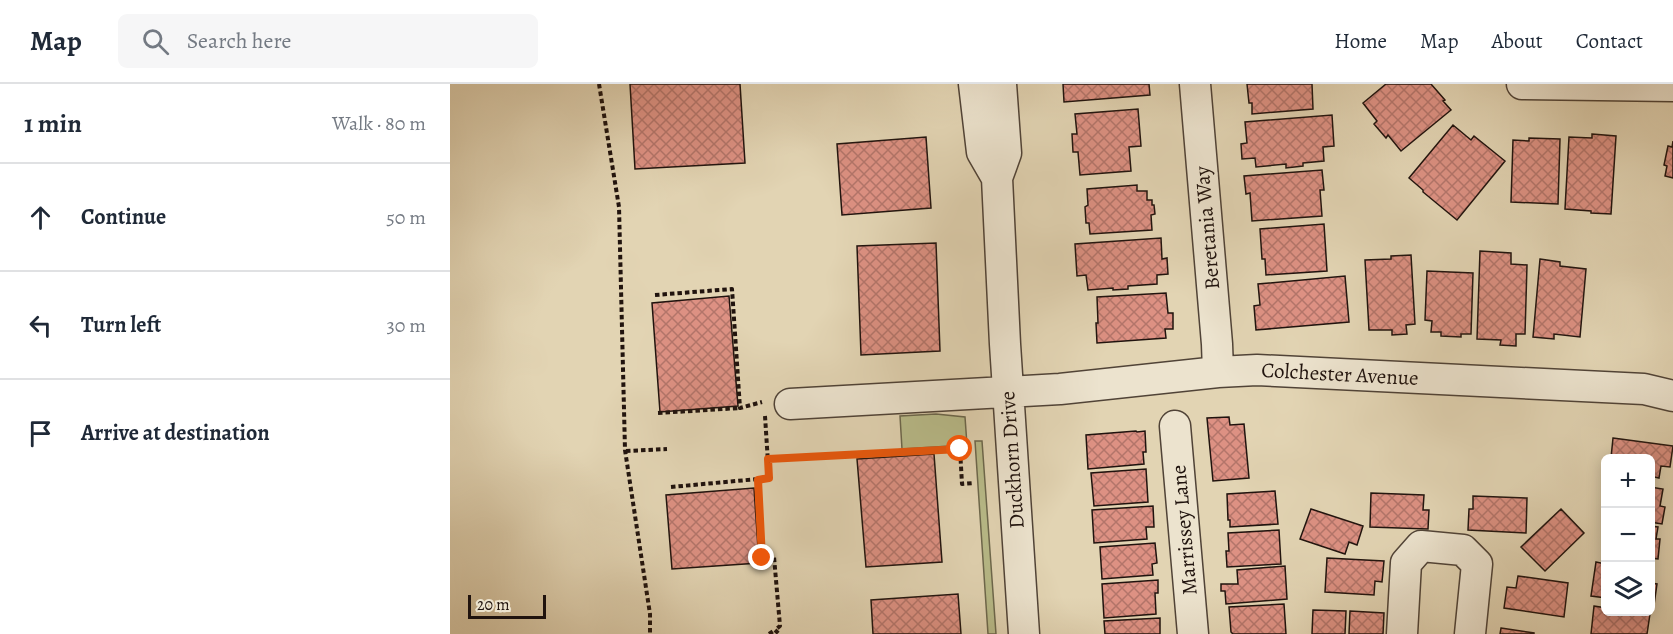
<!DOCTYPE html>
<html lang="en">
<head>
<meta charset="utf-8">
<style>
  body { margin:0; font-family:Alegreya,serif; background:#f6f6f7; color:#1f2937 }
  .controls { position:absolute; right:18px; bottom:18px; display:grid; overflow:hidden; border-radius:9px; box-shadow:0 3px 15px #0003 }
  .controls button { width:54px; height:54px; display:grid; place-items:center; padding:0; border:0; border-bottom:2px solid #e0e1e3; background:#fff; color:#1f2937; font:30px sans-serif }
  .scale { position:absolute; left:18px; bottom:15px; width:78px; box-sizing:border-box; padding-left:6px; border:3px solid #20130e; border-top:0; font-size:16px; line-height:21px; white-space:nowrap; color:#20130e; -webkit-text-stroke:4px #ece3ce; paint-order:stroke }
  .stop { position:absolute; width:18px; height:18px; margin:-14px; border:4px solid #ea580c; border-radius:50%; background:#fff }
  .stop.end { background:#ea580c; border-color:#fff; box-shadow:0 2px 6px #0008 }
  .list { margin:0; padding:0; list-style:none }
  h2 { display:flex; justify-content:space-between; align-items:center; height:78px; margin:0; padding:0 24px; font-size:26px }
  h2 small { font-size:20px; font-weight:400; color:#747a83 }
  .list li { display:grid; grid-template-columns:39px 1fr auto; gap:18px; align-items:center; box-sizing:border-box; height:108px; padding:0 24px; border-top:2px solid #e0e1e3 }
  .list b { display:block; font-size:22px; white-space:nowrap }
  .list em { font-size:20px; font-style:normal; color:#747a83 }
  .icon { flex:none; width:33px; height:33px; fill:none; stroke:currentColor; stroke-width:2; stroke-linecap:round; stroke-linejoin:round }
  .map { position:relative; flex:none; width:1223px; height:550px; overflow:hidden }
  header { display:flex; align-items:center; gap:36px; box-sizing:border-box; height:84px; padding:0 30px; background:#fff; border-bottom:2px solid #e0e1e3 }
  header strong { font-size:28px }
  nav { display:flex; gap:33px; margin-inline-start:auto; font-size:21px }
  .search { width:420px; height:54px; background:#f6f6f7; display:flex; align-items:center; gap:15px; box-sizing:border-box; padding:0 21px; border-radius:9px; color:#747a83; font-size:22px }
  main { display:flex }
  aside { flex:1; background:#fff }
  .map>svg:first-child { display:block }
</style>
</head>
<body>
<header>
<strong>Map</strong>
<div class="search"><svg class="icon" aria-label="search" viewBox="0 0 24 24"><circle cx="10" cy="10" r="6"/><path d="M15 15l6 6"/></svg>Search here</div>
<nav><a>Home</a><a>Map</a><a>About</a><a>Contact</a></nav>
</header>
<main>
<aside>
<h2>1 min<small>Walk · 80 m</small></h2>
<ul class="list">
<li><svg class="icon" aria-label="ahead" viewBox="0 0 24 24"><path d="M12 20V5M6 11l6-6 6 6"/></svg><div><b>Continue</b></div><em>50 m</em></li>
<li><svg class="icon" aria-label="left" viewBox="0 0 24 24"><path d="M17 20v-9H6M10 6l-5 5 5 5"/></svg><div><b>Turn left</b></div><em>30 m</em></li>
<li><svg class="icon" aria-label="arrive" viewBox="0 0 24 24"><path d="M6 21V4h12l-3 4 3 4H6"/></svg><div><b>Arrive at destination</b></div></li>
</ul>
</aside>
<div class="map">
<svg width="1223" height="550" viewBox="0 0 1223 550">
  <defs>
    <pattern id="building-cross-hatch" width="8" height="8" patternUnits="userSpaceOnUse" patternTransform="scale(1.5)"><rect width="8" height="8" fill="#dd9183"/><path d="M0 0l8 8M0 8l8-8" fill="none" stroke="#b3756a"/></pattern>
  </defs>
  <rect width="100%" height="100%" fill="#e2d4b3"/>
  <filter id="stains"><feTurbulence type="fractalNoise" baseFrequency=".00333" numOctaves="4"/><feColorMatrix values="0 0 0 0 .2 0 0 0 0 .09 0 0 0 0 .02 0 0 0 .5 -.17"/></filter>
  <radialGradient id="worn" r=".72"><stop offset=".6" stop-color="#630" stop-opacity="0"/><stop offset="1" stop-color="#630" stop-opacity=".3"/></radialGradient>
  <path fill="#b8bb89" stroke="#6c674c" stroke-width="1.5" d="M486 330 515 333 517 361 452 365 450 332Z
    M525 357H532L546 550H538Z"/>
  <path fill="url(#building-cross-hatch)" stroke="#20130e" stroke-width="1.5" d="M180 0H290L295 79 185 85Z
    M613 0H699L700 11 614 18Z
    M797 0H862L863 25 802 30V19H799Z
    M936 0H981L995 16 993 17 1001 26 951 67 938 51 936 54 924 40 927 37 913 19Z
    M688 25 691 62 679 63 681 87 630 91 628 68H623L622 50H627L625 30Z
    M882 31 884 62 873 63 874 77 853 79V82L836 84V80L806 83 805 74 792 75 791 60 797 59 795 38Z
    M1003 41 1021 56 1024 52 1055 77 1007 136 973 108V106L959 94Z
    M1142 50 1166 52 1161 130 1141 129V127L1115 125 1119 53 1142 54Z
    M476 53 481 124 392 131 387 60Z
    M1079 54 1110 55 1108 120 1061 118 1063 56 1079 57Z
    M1223 57V94L1215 92 1217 82 1214 81 1218 62 1222 63Z
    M872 86 874 106H870L872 132 802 137 800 109 796 110 794 92Z
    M687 101V107H697V116H702V121H704L705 130 701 131 702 146 640 150 639 139H636L635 123 638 121 637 105Z
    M874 140 877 187 816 191 815 175H812L810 145Z
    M711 154 712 175 717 174 718 190 707 191V200L678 202V205L663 206V204L638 206 636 191 627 192 625 160Z
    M486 159 490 267 411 271 407 162Z
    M1030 167 1061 169V180L1077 181 1075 250H1066V262L1050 261 1051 256 1027 255Z
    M961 171 965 240 956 241 957 250 942 251V246H919L915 176 941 175V172Z
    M1090 175 1110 178V182L1136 185 1130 253 1104 250V255L1083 253Z
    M977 187 1023 189 1021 250H1011V253L991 252V248H981L982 237 975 236Z
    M895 192 899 238 806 246 804 222 810 221 808 200Z
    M716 209 718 229H723V245H715L716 254 647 259 646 239H648L647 213Z
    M279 212 288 322 210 328 202 219Z
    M779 333 780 341 794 340 799 394 763 397 757 334Z
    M686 347 687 348 695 347 696 368H693L694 380 638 385 636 351Z
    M1163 354 1223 362 1220 383 1211 382 1209 394 1200 392V374H1161Z
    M484 370 492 478 416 483 407 375Z
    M696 385 698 418 644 422 641 389Z
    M1200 403 1213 405 1210 422 1215 423 1212 440 1200 438Z
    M304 404 309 479 222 485 216 411Z
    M825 407 828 440 780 443V436H778L777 410Z
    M921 409 974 411 973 426H979L978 445 920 443Z
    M1023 412 1077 414 1076 449 1018 446 1019 425H1023Z
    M703 422 704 443H696L697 455 644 459 642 426Z
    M861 425 913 442 907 461 899 458 895 470 850 455Z
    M1111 425 1134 449 1095 487 1071 463Z
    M1200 442 1208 443 1206 455H1210L1208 475 1200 474Z
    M829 446 831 480 777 483 776 467H779L778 449Z
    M705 459 707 479 702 480 703 491 652 495 650 463Z
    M877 474 934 477 932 498 925 497 924 511 875 508Z
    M1146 478 1156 480V514L1141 512Z
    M835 482 837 515 776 520 775 507H771V500H788L787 486Z
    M1068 492 1118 499 1114 533 1054 524 1057 503 1066 504Z
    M708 496V509H705L706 530 654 534 652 500Z
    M1200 499 1207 500 1204 521 1200 520Z
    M508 510 511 550H423L421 516Z
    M834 520 836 550H783L781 548 779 523Z
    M1144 522 1156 524V528H1181L1200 530 1197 550H1141Z
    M863 526 896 527 895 550H862Z
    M900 527 934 529 933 550H899Z
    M710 534V550H655L654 537Z
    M1051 544 1084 549V550H1050Z"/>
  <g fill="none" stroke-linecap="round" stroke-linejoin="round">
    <g stroke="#504337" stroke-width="33">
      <path id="minor" d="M524 0 532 68 547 94
        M551 0 556 69 547 94 555 260 574 550
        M745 0 767 260 768 288
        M1072 0 1223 2
        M340 320 610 305 768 288 807 286 1194 305 1223 312
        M725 342 743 550
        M952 550 956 479 971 462 1013 466 1027 480 1020 550"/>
    </g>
    <path stroke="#20130e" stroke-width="4" stroke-dasharray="4.5 3" stroke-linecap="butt" d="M149 0 169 123 175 366 200 530V550
      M205 211 282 205 290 324 312 318
      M208 329 290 324
      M315 332 319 394 308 395 312 474 324 473 330 542 325 546 329 550
      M176 367 217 365
      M318 375 510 365 512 400 524 399
      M221 403 308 395
      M319 550 325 546"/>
    <use href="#minor" stroke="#ece3ce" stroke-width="30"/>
  </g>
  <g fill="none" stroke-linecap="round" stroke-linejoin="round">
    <path stroke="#ea580c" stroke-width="8" d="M312 474 308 396 319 394 318 375 510 365"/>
  </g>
  <g text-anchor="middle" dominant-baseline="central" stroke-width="6" stroke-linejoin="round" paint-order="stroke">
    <g font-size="21" fill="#20130e" stroke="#ece3ce">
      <text transform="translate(757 144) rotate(-95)">Beretania Way</text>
      <text transform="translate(890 290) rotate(3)">Colchester Avenue</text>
      <text transform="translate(562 376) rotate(-94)">Duckhorn Drive</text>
      <text transform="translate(734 446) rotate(-95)">Marrissey Lane</text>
    </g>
  </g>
  <rect width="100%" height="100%" filter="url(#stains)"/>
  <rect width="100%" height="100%" fill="url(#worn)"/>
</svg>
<div class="controls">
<button>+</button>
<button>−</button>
<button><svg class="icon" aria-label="layers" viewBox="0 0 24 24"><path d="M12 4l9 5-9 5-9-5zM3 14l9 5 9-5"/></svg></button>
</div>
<div class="scale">20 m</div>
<div class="stop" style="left:510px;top:365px"></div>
<div class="stop end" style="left:312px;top:474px"></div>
</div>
</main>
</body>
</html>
